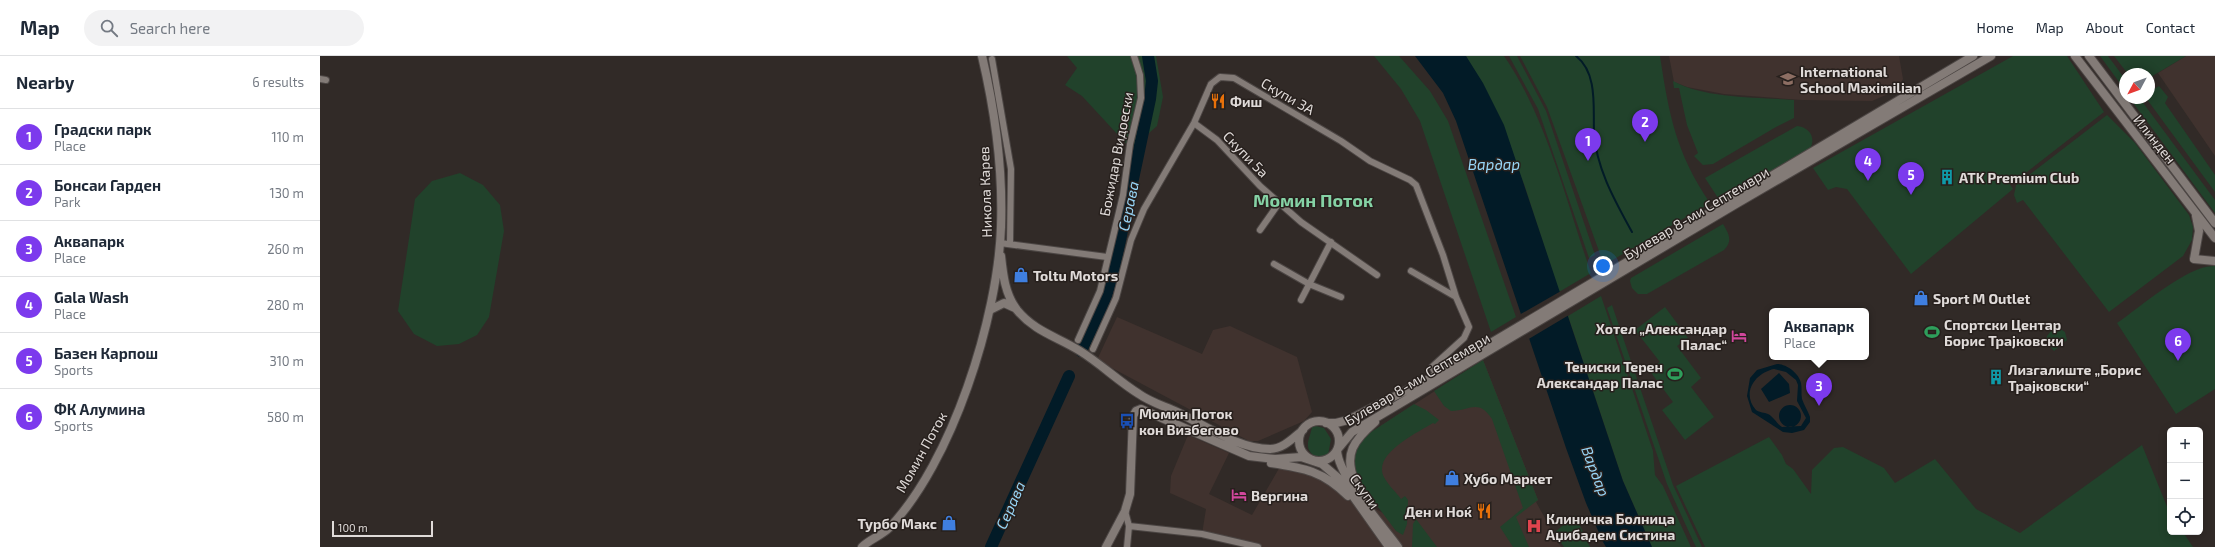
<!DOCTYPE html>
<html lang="en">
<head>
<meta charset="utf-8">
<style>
  body { margin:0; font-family:"Exo 2",sans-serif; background:#f2f2f3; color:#1f2937 }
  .controls { position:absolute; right:12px; bottom:12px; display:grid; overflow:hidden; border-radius:6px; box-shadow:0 2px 10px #0003 }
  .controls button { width:36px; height:36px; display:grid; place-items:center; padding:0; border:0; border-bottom:1px solid #e0e1e3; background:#fff; color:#1f2937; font:20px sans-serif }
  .compass { position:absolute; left:1799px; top:12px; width:36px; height:36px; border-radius:50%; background:#fff; box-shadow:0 2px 10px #0003; rotate:229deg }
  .scale { position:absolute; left:12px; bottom:10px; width:101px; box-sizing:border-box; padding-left:4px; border:2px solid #e0dbd9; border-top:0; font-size:11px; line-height:14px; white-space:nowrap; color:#e0dbd9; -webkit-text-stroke:3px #27201d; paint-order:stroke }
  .you { position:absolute; left:1283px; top:210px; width:14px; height:14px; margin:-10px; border:3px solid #fff; border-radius:50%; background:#1a73e8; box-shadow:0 0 0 6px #1a73e833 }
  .badge { display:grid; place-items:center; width:26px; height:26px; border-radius:50%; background:#7c3aed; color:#fff; font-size:13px; font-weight:700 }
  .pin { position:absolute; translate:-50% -33px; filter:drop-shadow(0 1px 2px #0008) }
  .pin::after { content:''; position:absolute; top:21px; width:14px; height:12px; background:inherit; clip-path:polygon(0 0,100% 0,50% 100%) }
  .popup { position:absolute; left:1449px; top:252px; width:100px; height:52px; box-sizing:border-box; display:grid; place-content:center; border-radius:6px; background:#fff; filter:drop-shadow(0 1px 3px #0005); font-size:13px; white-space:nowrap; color:#747a83 }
  .popup b { font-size:15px; color:#1f2937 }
  .popup::after { content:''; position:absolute; left:50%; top:100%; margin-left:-8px; border:8px solid transparent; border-top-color:#fff }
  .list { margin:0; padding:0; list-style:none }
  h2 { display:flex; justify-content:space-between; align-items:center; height:52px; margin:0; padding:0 16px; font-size:17px }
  h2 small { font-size:13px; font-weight:400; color:#747a83 }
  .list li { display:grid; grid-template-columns:26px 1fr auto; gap:12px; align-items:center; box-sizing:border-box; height:56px; padding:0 16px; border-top:1px solid #e0e1e3 }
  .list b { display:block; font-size:15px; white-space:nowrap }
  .list p { margin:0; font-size:13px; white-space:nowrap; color:#747a83 }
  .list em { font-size:13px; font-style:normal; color:#747a83 }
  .icon { flex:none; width:22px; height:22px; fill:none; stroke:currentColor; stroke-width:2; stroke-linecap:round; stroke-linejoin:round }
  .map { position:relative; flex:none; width:1895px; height:491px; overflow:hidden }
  header { display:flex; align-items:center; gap:24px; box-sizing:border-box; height:56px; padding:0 20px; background:#fff; border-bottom:1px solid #e0e1e3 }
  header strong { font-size:19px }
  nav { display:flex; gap:22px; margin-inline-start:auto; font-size:14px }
  .search { width:280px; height:36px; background:#f2f2f3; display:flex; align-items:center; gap:10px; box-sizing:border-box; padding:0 14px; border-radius:22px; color:#747a83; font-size:15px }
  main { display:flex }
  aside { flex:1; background:#fff }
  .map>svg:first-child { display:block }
</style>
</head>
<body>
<header>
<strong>Map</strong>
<div class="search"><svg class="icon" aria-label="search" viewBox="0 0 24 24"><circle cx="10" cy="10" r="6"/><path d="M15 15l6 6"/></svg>Search here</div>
<nav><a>Home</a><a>Map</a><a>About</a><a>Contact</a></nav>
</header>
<main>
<aside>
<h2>Nearby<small>6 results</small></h2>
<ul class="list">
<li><span class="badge">1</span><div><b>Градски парк</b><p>Place</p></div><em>110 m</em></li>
<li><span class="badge">2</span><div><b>Бонсаи Гарден</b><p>Park</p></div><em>130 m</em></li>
<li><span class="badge">3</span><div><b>Аквапарк</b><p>Place</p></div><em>260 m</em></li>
<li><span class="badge">4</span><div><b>Gala Wash</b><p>Place</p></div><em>280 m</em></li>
<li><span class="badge">5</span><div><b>Базен Карпош</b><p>Sports</p></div><em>310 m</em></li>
<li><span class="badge">6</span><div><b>ФК Алумина</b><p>Sports</p></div><em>580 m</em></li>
</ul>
</aside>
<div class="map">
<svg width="1895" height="491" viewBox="0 0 1895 491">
  <rect width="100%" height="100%" fill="#312a27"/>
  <path fill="#40322e" d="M1349 0H1579L1583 23 1580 29 1568 38 1552 45 1482 44 1404 38 1367 31 1354 26Z
    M1866 0H1895V100L1838 17Z
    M797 261 882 298 893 274 910 270 977 301 992 356 984 365 938 385H929L777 304Z
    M1163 304 1213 431 1218 444 1216 446 1241 491H939L882 478 886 453 850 437 851 420 868 379 909 397 889 438 932 459 961 409 988 417 1063 457 1048 438 1042 382Z"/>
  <path fill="#21422b" d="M747 0H836L843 41 837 70 811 93 762 40 745 29 757 12Z
    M1054 0H1079L1110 35 1128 65 1196 261 1171 276 1100 65 1081 33Z
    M1146 0H1184C1226 60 1247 148 1271 217L1239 236 1204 128Z
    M1189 0H1197L1226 55 1275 199 1269 202 1218 53Z
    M1200 0H1340C1349 59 1356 97 1390 147L1284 209 1227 51Z
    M1693 0H1747L1784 56 1694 126 1689 120 1687 124 1693 133 1591 218 1527 133 1516 131 1508 134 1493 112Z
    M1780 0H1788L1805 23V34Z
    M1794 0H1866L1829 22V18H1808Z
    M1353 25C1386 43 1437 41 1474 44V62L1456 71 1393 108 1383 109 1374 100 1378 97 1367 69 1359 32H1354Z
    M1839 30 1848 41 1845 47 1895 119V136L1826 42H1829V36Z
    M1815 42 1821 44 1895 144V157L1814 48Z
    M1787 59 1815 87 1869 159 1873 171 1872 184 1863 200 1789 256 1703 144 1697 147 1694 139 1696 129Z
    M1477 70C1490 71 1497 83 1489 94L1400 145 1385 122Z
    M140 117 163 129 180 149 184 175 169 261 157 279 139 288 117 290 94 278 78 255 95 143 112 125Z
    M1403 168C1409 178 1413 185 1404 194L1327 238H1318L1312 232 1310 225 1311 222Z
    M1895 210V333L1856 358 1797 267C1819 252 1869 208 1895 210Z
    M1281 240 1333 395 1335 419 1343 430 1371 491H1332L1303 425 1248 260Z
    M1292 249 1353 429 1382 491H1376L1374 487 1347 428 1287 252Z
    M1345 251 1368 282 1357 290 1381 322 1371 331 1394 361 1365 384 1342 354 1353 346 1329 314 1340 306 1315 274Z
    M1739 272 1745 276 1747 284 1734 295 1727 287V280L1732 274Z
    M1163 304 1218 444 1196 461 1209 491H1193L1180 471 1203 452 1172 363C1158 342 1150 355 1131 355L1124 350 1114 335Z
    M1094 348 1106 354 1119 364 1115 368 1113 367C1097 377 1052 398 1064 421 1068 429 1076 436 1081 443L1085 440 1088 444 1087 468 1083 479 1076 475 1035 420 1033 400 1042 382Z
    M996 370 1004 372 1011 383 1008 399 1004 401H996C982 392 990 383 992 371Z
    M1449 381 1462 399 1466 408 1473 413 1491 438 1492 414 1514 392 1523 391 1564 412 1575 427 1615 403 1656 453 1700 477 1822 389 1850 458V476H1863L1873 491H1385L1356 430Z
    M1255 459 1270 491H1244L1234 477Z
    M1096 463 1117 491H1092L1093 468Z"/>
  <path fill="#021b27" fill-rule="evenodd" d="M1095 0H1146L1163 27 1184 69 1303 425 1332 491H1286L1283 486 1266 447 1246 392 1136 65 1123 37Z
    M1457 308C1466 308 1479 317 1481 327 1482 332 1481 338 1482 343 1484 349 1488 355 1490 361V366L1484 374 1472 377 1463 376 1432 356 1427 340 1430 322 1437 314ZM1454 313 1466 316 1476 324 1478 329 1477 345 1486 362 1481 370 1462 371C1457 368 1454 361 1448 358 1444 356 1440 357 1436 354 1421 337 1435 317 1454 313Z
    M1459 317 1469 328 1470 337 1449 346 1441 333Z
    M1459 360a11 11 0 1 1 22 0a11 11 0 1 1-22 0Z"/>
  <path fill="#312a27" d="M1241 235 1249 259 1207 284 1199 259Z"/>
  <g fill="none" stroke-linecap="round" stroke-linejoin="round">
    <path stroke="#021b27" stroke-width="2" d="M1256 0C1278 17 1273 52 1274 76 1276 112 1295 145 1312 176"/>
    <path stroke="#021b27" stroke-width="12" d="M761 295 784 246 793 217 830 43 832 25 828 0
      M671 491 749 320"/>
    <g stroke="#4c4644" stroke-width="8">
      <path id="minor" d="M672 3 691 113 690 187
        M0 23 6 24
        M874 67 897 84 940 130 981 166 1057 219
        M940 174 959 147
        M680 187 787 201
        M954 208 989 228 1021 241
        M1091 215 1136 241
        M981 244 1011 186
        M758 284 780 235 803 139 810 88 821 42 820 19 814 0
        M773 293 796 242 811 184 824 153 874 67 891 28 900 21 914 22 1021 85 1050 105 1090 124 1096 129 1123 199 1136 241 1149 271 1144 282 1112 311 1117 319
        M805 455 809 470 882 478 938 491
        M807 491 809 470"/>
    </g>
    <g stroke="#4c4644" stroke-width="10">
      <path id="tertiary" d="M1755 0 1895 182
        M1769 0 1895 167
        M1876 160 1879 175 1874 203 1895 205
        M681 200C683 219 685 238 697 254 715 276 738 281 760 295 781 308 798 325 819 338 830 346 844 350 857 356 885 369 918 393 950 393 963 393 973 382 983 374
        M670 254 684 247 695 252
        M979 385a20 20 0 1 1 40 0a20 20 0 1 1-40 0Z
        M1006 367H1016L1028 364 1117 319 1653 0
        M951 407C984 412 1003 415 1028 440
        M1035 426C1023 398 1034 384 1055 366
        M542 491C550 483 561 480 569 472 632 407 678 261 681 171 683 115 675 55 662 0
        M786 491 805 455 810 438 813 360 816 355 821 353 929 400 955 403 981 401 1002 408 1023 426 1069 491
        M1078 491C1062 469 1018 420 1017 394L1032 376 1416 148 1671 0"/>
    </g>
    <use href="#minor" stroke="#837b77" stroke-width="6"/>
    <use href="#tertiary" stroke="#837b77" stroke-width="8"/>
  </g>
  <defs>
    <g id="school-bare" transform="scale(1.2)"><path d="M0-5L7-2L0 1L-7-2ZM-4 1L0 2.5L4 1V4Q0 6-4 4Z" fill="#8d6e63" stroke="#27201d" stroke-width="2.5" paint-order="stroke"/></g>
    <g id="restaurant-bare" transform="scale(1.2)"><path d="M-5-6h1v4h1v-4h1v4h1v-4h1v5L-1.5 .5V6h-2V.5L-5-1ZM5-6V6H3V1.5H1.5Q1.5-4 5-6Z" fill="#e8710a" stroke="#27201d" stroke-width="2.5" paint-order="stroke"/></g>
    <g id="building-bare" transform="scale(1.2)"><path d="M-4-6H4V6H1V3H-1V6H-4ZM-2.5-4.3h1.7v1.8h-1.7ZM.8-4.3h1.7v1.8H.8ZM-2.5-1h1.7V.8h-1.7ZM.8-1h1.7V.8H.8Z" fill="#0f9aa8" stroke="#27201d" stroke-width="2.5" paint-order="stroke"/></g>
    <g id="shop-bare" transform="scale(1.2)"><path d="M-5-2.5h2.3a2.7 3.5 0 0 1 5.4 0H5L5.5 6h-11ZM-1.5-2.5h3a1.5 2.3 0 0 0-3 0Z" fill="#3f7fe0" stroke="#27201d" stroke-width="2.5" paint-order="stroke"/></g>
    <g id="stadium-bare" transform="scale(1.2)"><path d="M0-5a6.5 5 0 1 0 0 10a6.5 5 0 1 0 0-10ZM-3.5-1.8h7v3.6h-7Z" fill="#2e9e5b" stroke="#27201d" stroke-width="2.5" paint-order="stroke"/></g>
    <g id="hotel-bare" transform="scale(1.2)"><path d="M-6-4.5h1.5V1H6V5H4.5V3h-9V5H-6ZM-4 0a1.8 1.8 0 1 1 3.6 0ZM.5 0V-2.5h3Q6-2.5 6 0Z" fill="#d1479c" stroke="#27201d" stroke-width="2.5" paint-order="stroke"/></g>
    <g id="bus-bare" transform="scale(1.2)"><path d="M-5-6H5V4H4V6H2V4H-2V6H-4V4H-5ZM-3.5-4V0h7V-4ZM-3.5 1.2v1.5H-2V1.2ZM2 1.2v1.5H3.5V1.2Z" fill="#1a4fb4" stroke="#27201d" stroke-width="2.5" paint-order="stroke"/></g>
    <g id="hospital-bare" transform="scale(1.2)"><path d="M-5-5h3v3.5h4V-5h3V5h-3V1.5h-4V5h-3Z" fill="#e0444e" stroke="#27201d" stroke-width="2.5" paint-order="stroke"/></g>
  </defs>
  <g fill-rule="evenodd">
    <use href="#school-bare" x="1468" y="23"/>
    <use href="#restaurant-bare" x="898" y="45"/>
    <use href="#building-bare" x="1627" y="121"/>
    <use href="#shop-bare" x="701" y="219"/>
    <use href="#shop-bare" x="1601" y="242"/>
    <use href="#stadium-bare" x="1612" y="276"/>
    <use href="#hotel-bare" x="1419" y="280"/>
    <use href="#stadium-bare" x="1355" y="318"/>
    <use href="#building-bare" x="1676" y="321"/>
    <use href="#bus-bare" x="807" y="365"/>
    <use href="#shop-bare" x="1132" y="422"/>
    <use href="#hotel-bare" x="919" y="439"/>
    <use href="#restaurant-bare" x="1164" y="455"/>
    <use href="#shop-bare" x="629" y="467"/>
    <use href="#hospital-bare" x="1214" y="470"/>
  </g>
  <g text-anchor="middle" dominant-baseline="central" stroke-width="3" stroke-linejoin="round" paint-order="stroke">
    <g font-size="14" font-weight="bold" fill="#e0dbd9" stroke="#27201d" text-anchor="start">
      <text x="1480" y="15">International<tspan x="1480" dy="16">School Maximilian</tspan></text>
      <text x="910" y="45">Фиш</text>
      <text x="1639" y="121">ATK Premium Club</text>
      <text x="713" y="219">Toltu Motors</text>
      <text x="1613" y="242">Sport M Outlet</text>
      <text x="1624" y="268">Спортски Центар<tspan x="1624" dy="16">Борис Трајковски</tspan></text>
      <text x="1407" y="272" text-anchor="end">Хотел „Александар<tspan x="1407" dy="16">Палас“</tspan></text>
      <text x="1343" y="310" text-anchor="end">Тениски Терен<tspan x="1343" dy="16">Александар Палас</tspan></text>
      <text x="1688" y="313">Лизгалиште „Борис<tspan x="1688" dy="16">Трајковски“</tspan></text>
      <text x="819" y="357">Момин Поток<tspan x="819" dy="16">кон Визбегово</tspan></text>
      <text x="1144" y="422">Хубо Маркет</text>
      <text x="931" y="439">Вергина</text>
      <text x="1152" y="455" text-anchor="end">Ден и Ноќ</text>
      <text x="1226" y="462">Клиничка Болница<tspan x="1226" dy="16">Аџибадем Систина</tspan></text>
      <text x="617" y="467" text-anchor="end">Турбо Макс</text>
    </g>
    <g font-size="14" fill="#e0dbd9" stroke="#27201d">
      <text transform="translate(968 40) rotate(30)">Скупи 3А</text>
      <text transform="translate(1835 83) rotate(51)">Илинден</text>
      <text transform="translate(796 98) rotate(-79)">Божидар Видоески</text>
      <text transform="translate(926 98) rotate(46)">Скупи 5а</text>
      <text transform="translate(665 136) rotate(-92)">Никола Карев</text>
      <text transform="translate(1376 157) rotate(-31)">Булевар 8-ми Септември</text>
      <text transform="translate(1097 323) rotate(-31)">Булевар 8-ми Септември</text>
      <text transform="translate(601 396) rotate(-61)">Момин Поток</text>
      <text transform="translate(1045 435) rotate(54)">Скупи</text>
    </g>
    <g font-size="15" font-style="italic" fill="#97d5f6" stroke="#27201d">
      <text x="1174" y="108">Вардар</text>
      <text transform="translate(808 150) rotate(-78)">Серава</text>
      <text transform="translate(1276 415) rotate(69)">Вардар</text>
      <text transform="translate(690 449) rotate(-66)">Серава</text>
    </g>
    <g font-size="18" font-weight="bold" fill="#85d2a5" stroke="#27201d">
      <text x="993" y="144">Момин Поток</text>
    </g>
  </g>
</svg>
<div class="controls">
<button>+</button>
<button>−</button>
<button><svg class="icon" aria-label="locate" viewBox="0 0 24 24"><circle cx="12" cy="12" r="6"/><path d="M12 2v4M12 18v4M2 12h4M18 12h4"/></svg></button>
</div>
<svg class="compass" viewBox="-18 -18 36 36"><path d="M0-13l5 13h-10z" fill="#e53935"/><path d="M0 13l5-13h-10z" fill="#747a83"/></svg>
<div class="scale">100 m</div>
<div class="you"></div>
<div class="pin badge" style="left:1268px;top:105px">1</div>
<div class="pin badge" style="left:1325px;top:86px">2</div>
<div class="pin badge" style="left:1499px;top:350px">3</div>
<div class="popup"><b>Аквапарк</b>Place</div>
<div class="pin badge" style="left:1548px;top:125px">4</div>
<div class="pin badge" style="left:1591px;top:139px">5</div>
<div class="pin badge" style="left:1858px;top:305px">6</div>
</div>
</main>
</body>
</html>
